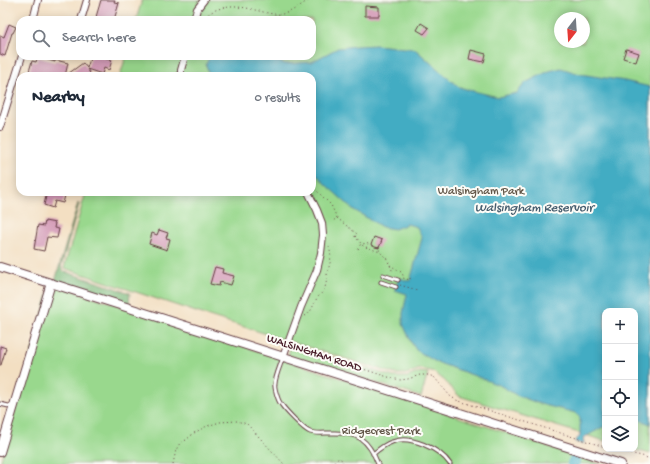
<!DOCTYPE html>
<html lang="en">
<head>
<meta charset="utf-8">
<style>
  body { margin:0; font-family:"Gochi Hand",sans-serif; background:#f2f2f3; color:#1f2937 }
  .controls { position:absolute; right:12px; bottom:12px; display:grid; overflow:hidden; border-radius:8px; box-shadow:0 2px 10px #0003 }
  .controls button { width:36px; height:36px; display:grid; place-items:center; padding:0; border:0; border-bottom:1px solid #e0e1e3; background:#fff; color:#1f2937; font:20px sans-serif }
  .compass { position:absolute; left:554px; top:12px; width:36px; height:36px; border-radius:50%; background:#fff; box-shadow:0 2px 10px #0003; rotate:197deg }
  .list { margin:0; padding:0; list-style:none }
  h2 { display:flex; justify-content:space-between; align-items:center; height:52px; margin:0; padding:0 16px; font-size:17px }
  h2 small { font-size:13px; font-weight:400; color:#747a83 }
  .icon { flex:none; width:22px; height:22px; fill:none; stroke:currentColor; stroke-width:2; stroke-linecap:round; stroke-linejoin:round }
  .map { position:relative; flex:none; width:650px; height:464px; overflow:hidden }
  .search { position:absolute; background:#fff; box-shadow:0 2px 10px #0003; left:16px; top:16px; width:300px; height:44px; display:flex; align-items:center; gap:10px; box-sizing:border-box; padding:0 14px; border-radius:12px; color:#747a83; font-size:15px }
  .panel { position:absolute; background:#fff; box-shadow:0 2px 10px #0003; left:16px; top:72px; width:300px; height:124px; border-radius:12px }
  .map>svg:first-child { display:block }
</style>
</head>
<body>
<div class="map">
<svg width="650" height="464" viewBox="0 0 650 464">
  <rect width="100%" height="100%" fill="#fdfcf7"/>
  <filter id="ink" filterUnits="userSpaceOnUse"><feTurbulence type="fractalNoise" baseFrequency=".025" numOctaves="2"/><feDisplacementMap in="SourceGraphic" scale="8" xChannelSelector="R" yChannelSelector="G"/><feConvolveMatrix kernelMatrix="1 2 1 2 8 2 1 2 1" color-interpolation-filters="sRGB"/></filter>
  <filter id="wash" filterUnits="userSpaceOnUse"><feTurbulence type="fractalNoise" baseFrequency=".012" numOctaves="4" result="noise"/><feDisplacementMap in="SourceGraphic" scale="16" xChannelSelector="R" yChannelSelector="G"/><feGaussianBlur stdDeviation="0.9" result="paint"/><feColorMatrix in="noise" values="0 0 0 0 0 0 0 0 0 0 0 0 0 0 0 0 0 1.4 0 .05"/><feComposite in="paint" operator="in"/></filter>
  <g filter="url(#wash)">
    <rect width="100%" height="100%" fill="#f3dfc2"/>
    <path fill="#99d88d" stroke="#727c5c" fill-rule="evenodd" d="M142 0H650V454L633 449H635V311H605V441L459 396 444 380 432 371 420 369 406 374H395L196 312 64 268 86 192H312V76H120L126 56H312V20H136ZM560 18H584V42H560Z
      M51 283 601 464H0Z
      M291 345 394 377H407L420 372 428 373 421 397 288 355Z"/>
    <path fill="#7ab878" stroke="#626c52" d="M78 203 79 204 61 267 63 271 130 293 129 304 55 281Z"/>
    <path fill="#43acc3" stroke="#466677" d="M376 45 415 49 449 79 459 87 473 91 498 97 517 93 525 83 549 71 561 68 580 74 625 81 650 87V424L635 418V311H605V426L583 438 584 443 583 444 575 442V441L580 436V418L576 413 540 404 516 395 501 386 478 377 436 362 416 350 411 342 403 324V313L407 294 395 290 399 278 410 281 422 238 417 227 407 224 395 229 382 227 354 210 325 184 312 169V76H209L206 64 210 56H259L286 64 311 62 338 48 356 46Z"/>
    <g fill="none" stroke-linecap="round" stroke-linejoin="round">
      <path stroke="#43acc3" stroke-width="12" d="M573 464 574 461"/>
    </g>
    <g id="blocks">
      <path fill="#d296b4" d="M101 0H115L114 2 119 3 114 20H100V18L96 17Z
        M365 6 379 7V16H365Z
        M421 23 429 28 424 34 417 30Z
        M9 24 16 27 13 33H12L5 56 0 54V35L4 37Z
        M626 49 639 53 636 62 623 58Z
        M471 50 486 54 484 62 469 59Z
        M91 56H101L112 60 109 70 104 68 102 74 87 69 92 76H30L28 75 32 61 36 62 38 57 55 62V60L68 63 65 76 83 63 87 68Z
        M47 192H66L63 203 55 201 53 208 44 205Z
        M45 221 55 223 54 228 59 229 57 238 47 237 44 251 34 249 38 225 44 226Z
        M159 230 168 233 166 238 170 239 167 250 149 244 152 233 157 235Z
        M374 237 382 240 379 248 375 247 371 245Z
        M215 267 223 269 222 273 234 276 231 285 220 282 219 286 210 284Z
        M0 346 6 348 1 365H0Z"/>
    </g>
  </g>
  <g filter="url(#ink)">
    <use href="#blocks" fill-opacity="0" stroke="#633c42" stroke-width="1"/>
    <g fill="none" stroke-linecap="round" stroke-linejoin="round">
      <g stroke="#633c42" stroke-width="5">
        <path id="service" d="M383 275 398 280
          M381 282 396 287
          M283 357C281 364 275 377 275 384 274 387 278 401 281 404 285 410 304 430 310 432 316 434 324 433 331 433 358 432 368 439 378 464
          M0 404 13 407
          M373 454C379 449 385 444 392 442 409 434 440 449 450 464"/>
      </g>
      <g stroke="#633c42" stroke-width="8">
        <path id="minor" d="M33 20 38 0
          M81 20 87 0
          M194 20 197 9 204 0
          M181 76V70L185 56
          M0 127 22 56
          M283 357 301 307 317 270 321 253 323 235 322 223 317 210 308 192"/>
      </g>
      <g stroke="#633c42" stroke-width="10">
        <path id="tertiary" d="M0 267 621 464
          M0 452 51 283"/>
      </g>
      <path stroke="#633c42" stroke-width="1" stroke-dasharray="1 3" stroke-linecap="butt" d="M203 20C205 18 207 15 210 13 221 5 242 6 255 10 264 12 273 15 282 14 291 13 302 4 309 0
        M312 186 331 205 337 218 333 221 329 225
        M337 218 357 234 353 239
        M355 236 363 246 380 252 387 259 393 272
        M378 247 380 248 379 251
        M358 249 360 245C365 243 366 243 371 245
        M390 265 401 272 403 275V278L410 280V278
        M400 285 417 290
        M305 316C312 312 313 305 317 298 320 295 323 292 325 288 326 283 327 280 327 275 329 264 333 260 329 247
        M295 343 297 346 301 349 388 377 400 380 408 379 420 375H428L434 377 450 396 456 400 605 447
        M611 449 642 456 650 459
        M173 464 176 450 180 443 186 440 194 433 207 426 220 422 237 421 247 424 284 464
        M331 464 339 458 342 460 343 464"/>
      <use href="#service" stroke="#fff" stroke-width="3"/>
      <use href="#minor" stroke="#fff" stroke-width="6"/>
      <use href="#tertiary" stroke="#fff" stroke-width="8"/>
    </g>
  </g>
  <g text-anchor="middle" dominant-baseline="central" stroke-width="4" stroke-linejoin="round" paint-order="stroke">
    <g font-size="12" fill="#625648" stroke="#fdfcf7">
      <text x="481" y="192">Walsingham Park</text>
      <text x="381" y="432">Ridgecrest Park</text>
    </g>
    <g font-size="12" fill="#4a1f2b" stroke="#fdfcf7">
      <text transform="translate(314 354) rotate(18)">WALSINGHAM ROAD</text>
    </g>
    <g font-size="13" font-style="italic" fill="#475e6f" stroke="#fdfcf7">
      <text x="534" y="208">Walsingham Reservoir</text>
    </g>
  </g>
</svg>
<div class="controls">
<button>+</button>
<button>−</button>
<button><svg class="icon" aria-label="locate" viewBox="0 0 24 24"><circle cx="12" cy="12" r="6"/><path d="M12 2v4M12 18v4M2 12h4M18 12h4"/></svg></button>
<button><svg class="icon" aria-label="layers" viewBox="0 0 24 24"><path d="M12 4l9 5-9 5-9-5zM3 14l9 5 9-5"/></svg></button>
</div>
<svg class="compass" viewBox="-18 -18 36 36"><path d="M0-13l5 13h-10z" fill="#e53935"/><path d="M0 13l5-13h-10z" fill="#747a83"/></svg>
<div class="search"><svg class="icon" aria-label="search" viewBox="0 0 24 24"><circle cx="10" cy="10" r="6"/><path d="M15 15l6 6"/></svg>Search here</div>
<section class="panel">
<h2>Nearby<small>0 results</small></h2>
<ul class="list">
</ul>
</section>
</div>
</body>
</html>
